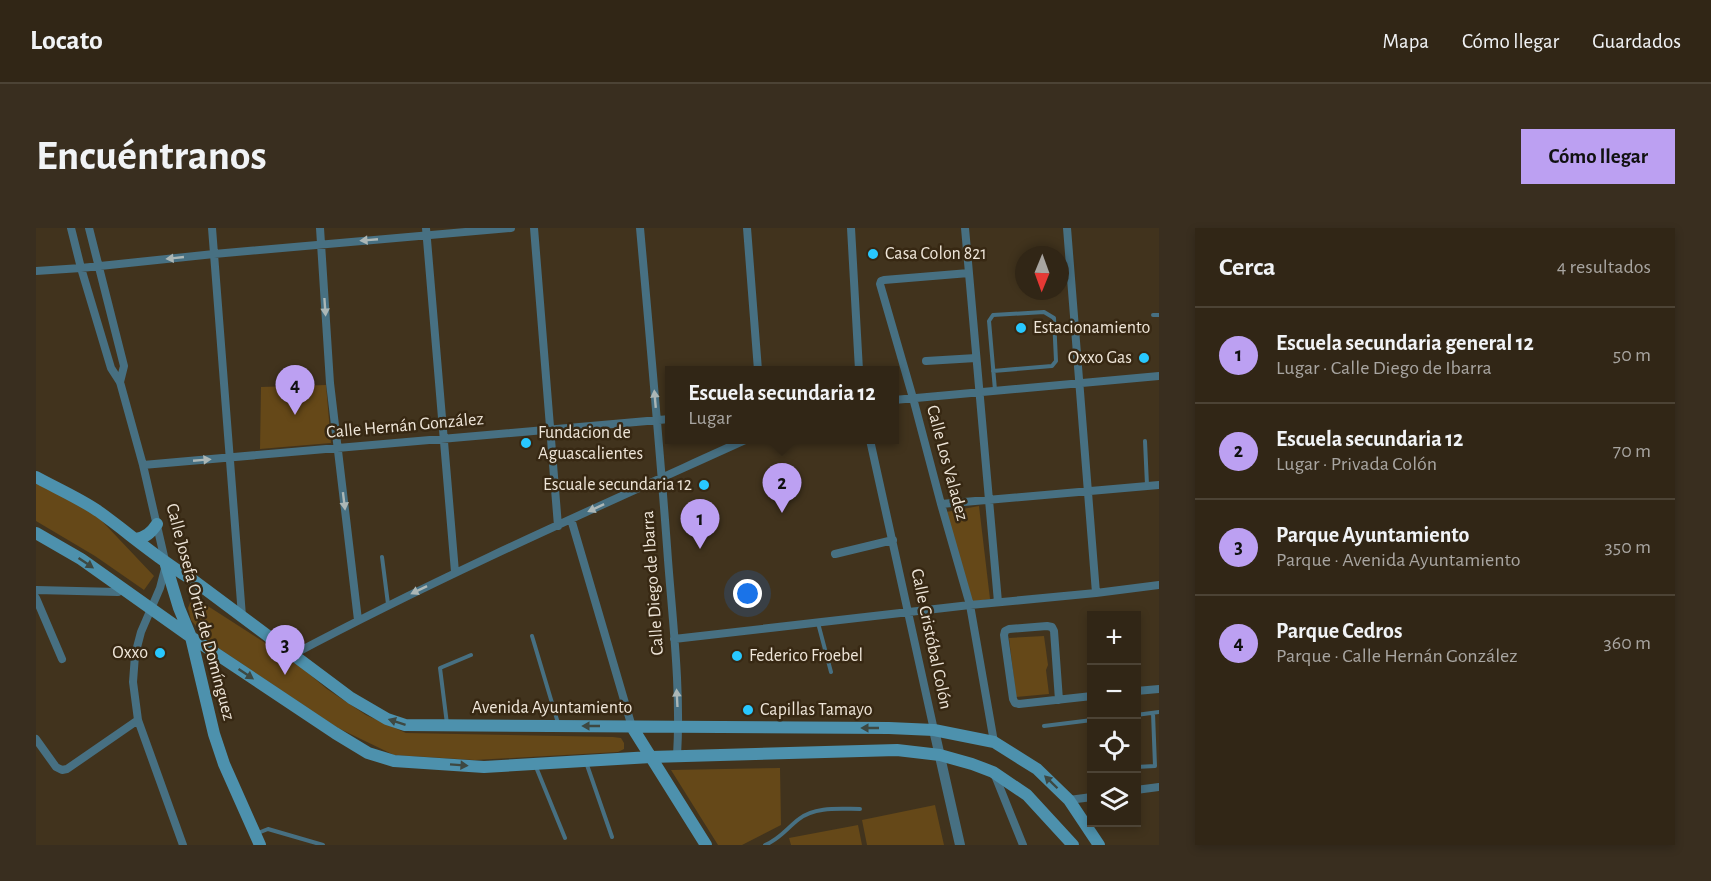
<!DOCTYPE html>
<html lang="es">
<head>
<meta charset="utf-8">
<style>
  body { margin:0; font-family:"Alegreya Sans",sans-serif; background:#392e1f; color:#f1f3f6 }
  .controls { position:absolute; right:18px; bottom:18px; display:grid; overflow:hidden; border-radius:0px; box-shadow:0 3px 9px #0003 }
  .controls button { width:54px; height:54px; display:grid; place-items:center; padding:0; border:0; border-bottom:2px solid #4c4335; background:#312616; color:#f1f3f6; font:30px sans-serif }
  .compass { position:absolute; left:979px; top:18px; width:54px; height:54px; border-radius:50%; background:#312616; box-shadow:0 3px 9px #0003; rotate:181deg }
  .you { position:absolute; left:712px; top:366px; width:21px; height:21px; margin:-15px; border:4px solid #fff; border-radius:50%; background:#1a73e8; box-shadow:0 0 0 9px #1a73e833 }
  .badge { display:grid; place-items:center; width:39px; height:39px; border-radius:50%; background:#bca0f2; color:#111; font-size:20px; font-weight:700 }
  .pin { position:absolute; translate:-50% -50px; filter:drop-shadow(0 2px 3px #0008) }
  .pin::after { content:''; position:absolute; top:32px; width:21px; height:18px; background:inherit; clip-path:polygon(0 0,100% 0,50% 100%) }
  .popup { position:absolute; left:629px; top:138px; width:234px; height:78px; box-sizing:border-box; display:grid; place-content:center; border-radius:0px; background:#312616; filter:drop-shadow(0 2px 4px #0005); font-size:20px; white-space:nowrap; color:#a8a5a1 }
  .popup b { font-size:22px; color:#f1f3f6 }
  .popup::after { content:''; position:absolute; left:50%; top:100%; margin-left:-12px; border:12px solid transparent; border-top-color:#312616 }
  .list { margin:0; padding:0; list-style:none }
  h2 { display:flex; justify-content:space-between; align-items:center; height:78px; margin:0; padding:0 24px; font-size:26px }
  h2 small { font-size:20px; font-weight:400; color:#a8a5a1 }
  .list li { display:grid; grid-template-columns:39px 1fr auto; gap:18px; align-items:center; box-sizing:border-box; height:96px; padding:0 24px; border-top:2px solid #4c4335 }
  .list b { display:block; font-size:22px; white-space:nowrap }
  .list p { margin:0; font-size:20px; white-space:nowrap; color:#a8a5a1 }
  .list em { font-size:20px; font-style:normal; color:#a8a5a1 }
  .icon { flex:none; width:33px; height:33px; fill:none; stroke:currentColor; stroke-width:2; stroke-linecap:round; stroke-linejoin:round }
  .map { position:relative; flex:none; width:1123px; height:617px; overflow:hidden; border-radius:0px }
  header { display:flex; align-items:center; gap:36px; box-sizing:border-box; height:84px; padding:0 30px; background:#312616; border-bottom:2px solid #4c4335 }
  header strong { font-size:28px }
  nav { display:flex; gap:33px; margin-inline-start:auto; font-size:21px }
  .intro { display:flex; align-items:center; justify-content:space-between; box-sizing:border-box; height:144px; padding:0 36px }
  h1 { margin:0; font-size:42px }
  .button { padding:15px 27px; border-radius:0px; background:#bca0f2; color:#111; font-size:21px; font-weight:700 }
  main { display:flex; gap:36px; padding:0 36px }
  aside { flex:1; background:#312616; border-radius:0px; box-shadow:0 3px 9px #0003 }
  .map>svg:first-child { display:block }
</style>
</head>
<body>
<header>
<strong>Locato</strong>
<nav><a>Mapa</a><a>Cómo llegar</a><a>Guardados</a></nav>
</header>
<div class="intro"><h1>Encuéntranos</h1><a class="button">Cómo llegar</a></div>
<main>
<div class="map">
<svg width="1123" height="617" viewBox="0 0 1123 617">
  <rect width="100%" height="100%" fill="#41331d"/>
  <path fill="#654818" d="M290 157 295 215 224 221 225 159Z
    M0 253 33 269 64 291 118 348 108 362 59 328 0 293Z
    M943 278 954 371 935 374 910 284Z
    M164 373 259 434 291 461 330 487 370 505 577 509 585 510 588 515V521L582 524 439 532 358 527 300 499 172 413 155 392 152 380 154 375Z
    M1008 408 1012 437 1010 442 1013 466 980 469 973 410Z
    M744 540 745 597 706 617H682L635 542Z
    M899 577 908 617H831L826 592Z
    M822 597 826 617H755L753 610Z"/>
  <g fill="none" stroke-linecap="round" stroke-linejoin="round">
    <path stroke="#477082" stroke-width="4" d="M1117 87H1123
      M957 143 1016 138 1020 133 1018 90 1008 84 957 87 953 93 959 162
      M1109 213 1111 257
      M346 329 352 376
      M782 395 795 444
      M496 408 522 495
      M1100 487 1123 484
      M411 496 404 440 435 427
      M1008 498 1056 492
      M551 537 576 609
      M500 539 529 610
      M1100 539 1119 538 1117 485
      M222 605 232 601 287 617
      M729 617C744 611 751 600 763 591 779 578 805 581 824 581"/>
    <path stroke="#477082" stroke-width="8" d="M35 0 45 40 75 140 84 154 107 237 130 337 124 360 105 404 99 427 97 454 102 492 147 617
      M53 0 88 138 84 154
      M176 0 206 388
      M284 0 294 155 322 392
      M390 0 419 344
      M498 0 522 298
      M604 0C614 111 624 221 632 332 637 397 645 463 641 528
      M711 0 722 142
      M815 0 823 142
      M929 0 962 374
      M1031 0 1060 365
      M0 43 45 40 178 26 475 0
      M933 45 848 52 845 53 844 56 877 170 905 276 934 377 958 514
      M890 133 940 130
      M858 172 1123 148
      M834 212 898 502
      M107 237 634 191
      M905 276 1123 257
      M535 291 596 499
      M799 326 857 312
      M0 362 82 364
      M0 370 26 431
      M638 411 934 377 1060 365 1123 357
      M258 426C405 348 557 281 709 212
      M1100 463 1123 461
      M1023 472 1018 403 1016 399 1011 398 973 401 969 403 968 407 977 471 979 475 983 476 1056 468
      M0 511 20 539 26 542 31 541 102 492
      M958 545 987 617
      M1100 562 1123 559
      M1033 572 1056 569"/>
    <path stroke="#477082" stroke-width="10" d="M898 502 924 617"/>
    <path stroke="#4d91ad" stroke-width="12" d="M0 249C20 260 43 270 62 283 94 306 123 332 157 352L315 470 351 491 369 497 853 500 898 502 958 514 1001 541 1033 572 1063 617
      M0 305 45 331 155 409 299 505 332 525 358 533 448 539 615 529 861 522 904 527 936 536 957 544 991 567 1037 617
      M100 311C110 309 115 305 121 296
      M130 337 143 380 155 409 178 506 188 536 224 617
      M596 499 670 617"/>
  </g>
  <defs><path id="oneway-solid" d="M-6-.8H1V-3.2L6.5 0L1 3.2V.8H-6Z" transform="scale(1.5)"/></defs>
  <g fill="#acb7b6">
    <use href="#oneway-solid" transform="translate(333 12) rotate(175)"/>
    <use href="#oneway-solid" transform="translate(139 30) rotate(174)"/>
    <use href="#oneway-solid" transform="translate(289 79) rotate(86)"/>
    <use href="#oneway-solid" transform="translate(619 171) rotate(-95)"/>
    <use href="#oneway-solid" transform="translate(166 232) rotate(-5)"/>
    <use href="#oneway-solid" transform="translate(308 273) rotate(83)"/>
    <use href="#oneway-solid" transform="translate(560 280) rotate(155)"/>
    <use href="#oneway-solid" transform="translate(383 362) rotate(154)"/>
    <use href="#oneway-solid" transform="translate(641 470) rotate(-93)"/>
  </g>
  <g fill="#3e4841">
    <use href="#oneway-solid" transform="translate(50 335) rotate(34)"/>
    <use href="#oneway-solid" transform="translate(210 446) rotate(34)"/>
    <use href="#oneway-solid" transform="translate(361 494) rotate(-162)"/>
    <use href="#oneway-solid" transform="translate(555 498) rotate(-180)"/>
    <use href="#oneway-solid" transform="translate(834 500) rotate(-180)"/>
    <use href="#oneway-solid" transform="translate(423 537) rotate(4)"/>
    <use href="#oneway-solid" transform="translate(1015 554) rotate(-136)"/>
  </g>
  <g fill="#28c8ff" stroke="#372813" stroke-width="2">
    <circle cx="837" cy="26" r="6"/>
    <circle cx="985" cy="100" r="6"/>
    <circle cx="1108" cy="130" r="6"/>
    <circle cx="490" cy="215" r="6"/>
    <circle cx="668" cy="257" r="6"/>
    <circle cx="124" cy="425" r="6"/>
    <circle cx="701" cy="428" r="6"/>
    <circle cx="712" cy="482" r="6"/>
  </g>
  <g text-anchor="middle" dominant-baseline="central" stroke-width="5" stroke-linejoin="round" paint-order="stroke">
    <g font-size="18" fill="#efe6d9" stroke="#372813" text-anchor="start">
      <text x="849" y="26">Casa Colon 821</text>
      <text x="997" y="100">Estacionamiento</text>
      <text x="1096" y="130" text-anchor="end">Oxxo Gas</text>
      <text x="502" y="205">Fundacion de<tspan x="502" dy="21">Aguascalientes</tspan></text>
      <text x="656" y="257" text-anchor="end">Escuale secundaria 12</text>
      <text x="112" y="425" text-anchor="end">Oxxo</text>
      <text x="713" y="428">Federico Froebel</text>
      <text x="724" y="482">Capillas Tamayo</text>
    </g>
    <g font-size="18" fill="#efe6d9" stroke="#372813">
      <text transform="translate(369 198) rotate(-5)">Calle Hernán González</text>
      <text transform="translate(911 235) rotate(75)">Calle Los Valadez</text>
      <text transform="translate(617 355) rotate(-94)">Calle Diego de Ibarra</text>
      <text transform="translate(164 384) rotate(75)">Calle Josefa Ortiz de Domínguez</text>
      <text transform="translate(895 411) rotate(78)">Calle Cristóbal Colón</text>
      <text x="516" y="480">Avenida Ayuntamiento</text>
    </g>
  </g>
</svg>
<div class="controls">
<button>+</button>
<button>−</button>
<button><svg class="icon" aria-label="locate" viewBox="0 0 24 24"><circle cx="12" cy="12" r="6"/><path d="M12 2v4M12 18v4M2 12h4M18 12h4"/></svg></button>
<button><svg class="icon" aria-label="layers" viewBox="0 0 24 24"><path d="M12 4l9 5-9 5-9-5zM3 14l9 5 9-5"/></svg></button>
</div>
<svg class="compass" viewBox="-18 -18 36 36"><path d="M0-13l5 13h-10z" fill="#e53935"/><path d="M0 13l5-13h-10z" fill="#a8a5a1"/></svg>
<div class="you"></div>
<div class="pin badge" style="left:664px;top:321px">1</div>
<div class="pin badge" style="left:746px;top:285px">2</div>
<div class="popup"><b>Escuela secundaria 12</b>Lugar</div>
<div class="pin badge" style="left:249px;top:447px">3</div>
<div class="pin badge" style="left:259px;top:187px">4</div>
</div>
<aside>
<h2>Cerca<small>4 resultados</small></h2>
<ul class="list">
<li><span class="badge">1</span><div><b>Escuela secundaria general 12</b><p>Lugar · Calle Diego de Ibarra</p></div><em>50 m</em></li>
<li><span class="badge">2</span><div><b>Escuela secundaria 12</b><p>Lugar · Privada Colón</p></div><em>70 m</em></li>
<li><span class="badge">3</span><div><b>Parque Ayuntamiento</b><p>Parque · Avenida Ayuntamiento</p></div><em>350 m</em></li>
<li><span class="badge">4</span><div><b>Parque Cedros</b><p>Parque · Calle Hernán González</p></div><em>360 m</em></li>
</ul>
</aside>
</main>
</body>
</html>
